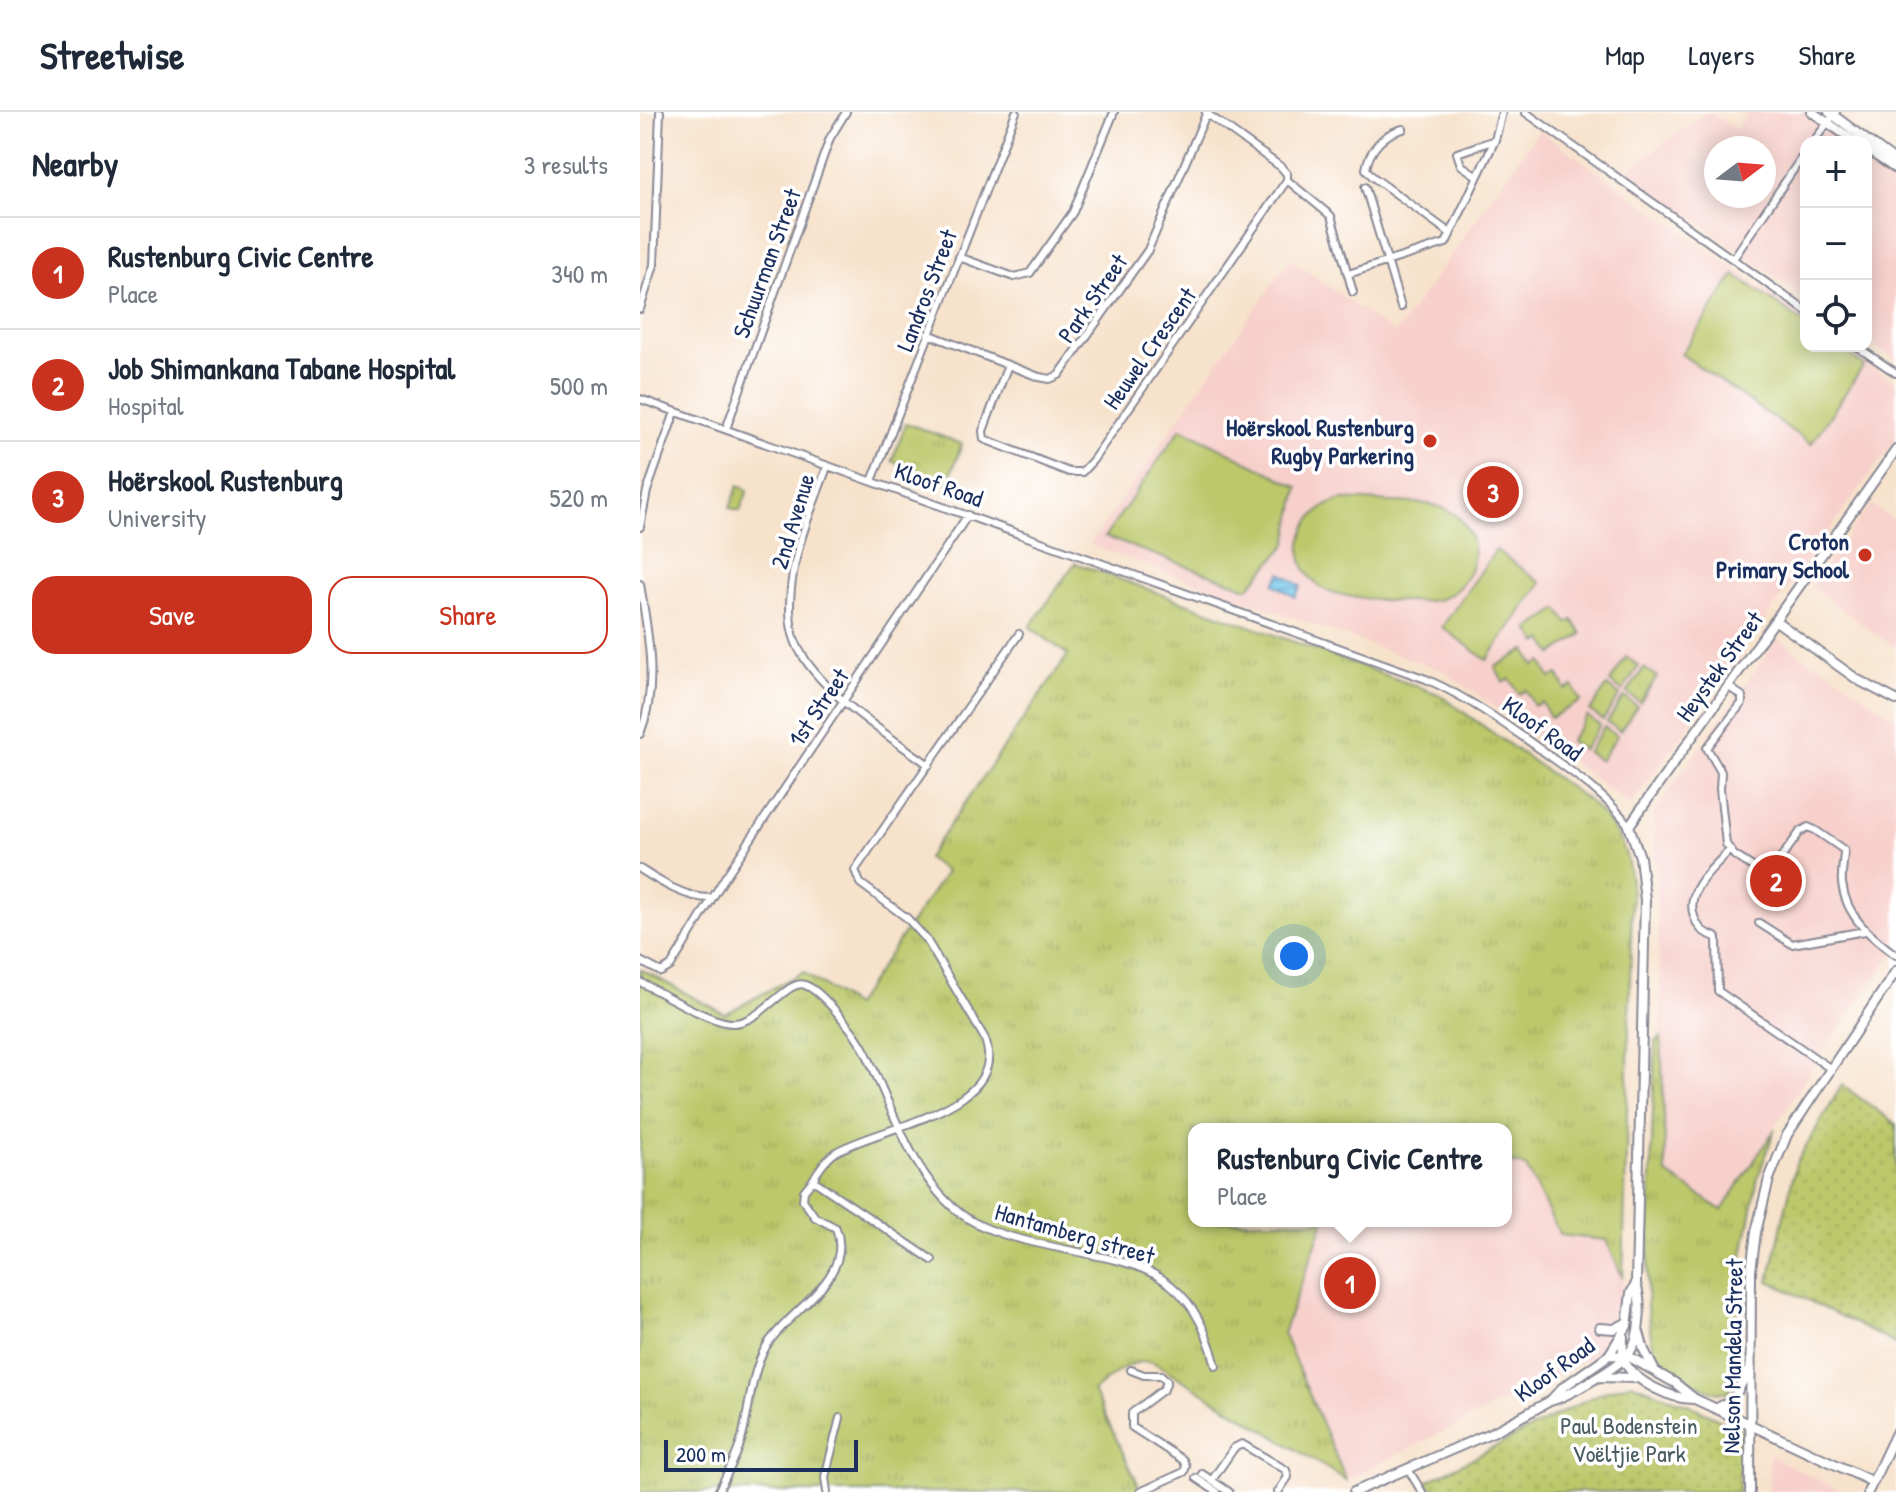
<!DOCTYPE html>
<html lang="en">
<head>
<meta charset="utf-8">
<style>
  body { margin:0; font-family:"Patrick Hand",sans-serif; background:#f2f2f3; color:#1f2937 }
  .controls { position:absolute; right:24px; top:24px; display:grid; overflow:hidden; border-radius:16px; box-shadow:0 4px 20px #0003 }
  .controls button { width:72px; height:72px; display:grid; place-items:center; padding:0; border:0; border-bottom:2px solid #e0e1e3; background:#fff; color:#1f2937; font:40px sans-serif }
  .compass { position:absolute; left:1064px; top:24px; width:72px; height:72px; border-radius:50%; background:#fff; box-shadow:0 4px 20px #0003; rotate:74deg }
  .scale { position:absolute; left:24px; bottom:20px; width:194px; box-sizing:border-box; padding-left:8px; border:4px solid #1b2f5e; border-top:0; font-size:22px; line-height:28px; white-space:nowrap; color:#1b2f5e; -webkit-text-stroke:6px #fff; paint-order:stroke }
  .you { position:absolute; left:654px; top:844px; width:28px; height:28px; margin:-20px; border:6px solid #fff; border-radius:50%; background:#1a73e8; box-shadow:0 0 0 12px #1a73e833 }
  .badge { display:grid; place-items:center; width:52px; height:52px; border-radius:50%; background:#c8321e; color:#fff; font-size:26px; font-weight:700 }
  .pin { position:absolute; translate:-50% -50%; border:4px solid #fff; box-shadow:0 2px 8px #0006 }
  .popup { position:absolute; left:548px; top:1011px; width:324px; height:104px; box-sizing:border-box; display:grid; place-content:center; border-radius:16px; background:#fff; filter:drop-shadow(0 2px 6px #0005); font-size:26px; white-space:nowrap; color:#747a83 }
  .popup b { font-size:30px; color:#1f2937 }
  .popup::after { content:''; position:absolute; left:50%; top:100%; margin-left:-16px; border:16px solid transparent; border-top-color:#fff }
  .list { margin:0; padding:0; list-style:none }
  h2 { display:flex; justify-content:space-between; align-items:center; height:104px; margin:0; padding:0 32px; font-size:34px }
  h2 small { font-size:26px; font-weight:400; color:#747a83 }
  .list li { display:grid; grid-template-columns:52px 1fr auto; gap:24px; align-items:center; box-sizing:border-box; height:112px; padding:0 32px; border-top:2px solid #e0e1e3 }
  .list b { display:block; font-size:30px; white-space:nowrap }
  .list p { margin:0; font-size:26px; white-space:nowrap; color:#747a83 }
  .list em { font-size:26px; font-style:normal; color:#747a83 }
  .actions { display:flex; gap:16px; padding:24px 32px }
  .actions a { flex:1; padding:18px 0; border:2px solid #c8321e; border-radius:24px; text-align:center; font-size:28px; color:#c8321e }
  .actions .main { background:#c8321e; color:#fff }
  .icon { flex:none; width:44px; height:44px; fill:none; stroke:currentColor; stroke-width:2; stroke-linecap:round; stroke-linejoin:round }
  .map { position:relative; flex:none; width:1256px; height:1380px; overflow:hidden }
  header { display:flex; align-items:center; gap:48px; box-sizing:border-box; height:112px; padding:0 40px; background:#fff; border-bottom:2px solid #e0e1e3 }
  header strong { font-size:38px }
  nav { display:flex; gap:44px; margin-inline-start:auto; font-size:28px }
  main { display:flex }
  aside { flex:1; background:#fff }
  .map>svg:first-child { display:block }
</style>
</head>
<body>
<header>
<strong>Streetwise</strong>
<nav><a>Map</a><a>Layers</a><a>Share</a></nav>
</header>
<main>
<aside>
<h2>Nearby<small>3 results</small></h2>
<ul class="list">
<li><span class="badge">1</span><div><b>Rustenburg Civic Centre</b><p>Place</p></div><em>340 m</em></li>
<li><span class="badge">2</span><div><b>Job Shimankana Tabane Hospital</b><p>Hospital</p></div><em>500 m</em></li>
<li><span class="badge">3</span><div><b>Hoërskool Rustenburg</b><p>University</p></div><em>520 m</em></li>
</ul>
<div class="actions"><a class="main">Save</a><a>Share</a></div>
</aside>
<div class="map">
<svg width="1256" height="1380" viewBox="0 0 1256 1380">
  <defs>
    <pattern id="grass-tufts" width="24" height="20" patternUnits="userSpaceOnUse" patternTransform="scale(2)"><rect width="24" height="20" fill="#bcc86a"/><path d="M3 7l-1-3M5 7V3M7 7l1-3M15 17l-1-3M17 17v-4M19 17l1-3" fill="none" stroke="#a1ac5e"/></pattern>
    <pattern id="park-dots" width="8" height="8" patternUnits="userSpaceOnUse" patternTransform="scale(2)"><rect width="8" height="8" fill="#bcc86a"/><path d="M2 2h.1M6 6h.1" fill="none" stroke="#a1ac5e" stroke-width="1.8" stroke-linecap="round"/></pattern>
    <pattern id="water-rules" width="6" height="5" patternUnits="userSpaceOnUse" patternTransform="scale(2)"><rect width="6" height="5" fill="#6bc3e8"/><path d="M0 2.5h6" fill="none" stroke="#579fbf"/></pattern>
  </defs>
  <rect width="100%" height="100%" fill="#fff"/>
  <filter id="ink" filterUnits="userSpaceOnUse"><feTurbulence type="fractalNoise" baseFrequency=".0125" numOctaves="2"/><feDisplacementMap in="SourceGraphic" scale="16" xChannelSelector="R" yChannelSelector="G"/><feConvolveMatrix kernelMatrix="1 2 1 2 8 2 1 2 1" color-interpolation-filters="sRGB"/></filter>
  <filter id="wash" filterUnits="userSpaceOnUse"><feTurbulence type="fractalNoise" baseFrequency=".006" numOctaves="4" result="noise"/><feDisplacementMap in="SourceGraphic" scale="32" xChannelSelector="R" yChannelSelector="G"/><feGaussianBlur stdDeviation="1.8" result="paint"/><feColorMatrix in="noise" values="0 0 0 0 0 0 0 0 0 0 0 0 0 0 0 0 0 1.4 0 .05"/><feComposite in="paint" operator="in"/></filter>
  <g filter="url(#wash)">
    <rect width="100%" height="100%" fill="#f7e2cb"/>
    <path fill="#f7d0cb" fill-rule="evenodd" d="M1066 0H1070L1096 18 1109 0H1165L1208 30H1166V186L986 60ZM1076 36H1124V84H1076Z
      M899 18 1166 207V234H1204L1256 271V326L991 693 804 559 450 433 650 147 755 222Z
      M1226 42 1256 63V248L1226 227Z
      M1231 392 1256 410V536L1171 475Z
      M1139 526 1169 549 1174 552 1178 550 1256 607V837L1177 948 1082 1098 1026 1061 1014 700Z
      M866 1049 886 1055 920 1123 966 1128 983 1166 982 1205 965 1239 706 1368 643 1221 684 1109H866Z
      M1129 1343 1203 1380H1129Z"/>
    <path fill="url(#grass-tufts)" stroke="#6c7c64" stroke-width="2" d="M266 311 322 332 308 370 252 349Z
      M435 451 798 582 950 690C982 721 991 744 992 788L983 1166 966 1128 920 1123 886 1055 866 1049V1017H554V1109H684L643 1221 706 1368 513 1250C489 1246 471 1265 453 1279L502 1380H0V857L85 902 163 860 214 894 306 760 287 746 428 543 390 515Z
      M1021 925 1026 1061 1082 1098 1135 1017 1118 1065 1102 1148 1097 1266 1088 1280C1073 1281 1066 1277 1053 1270 1011 1245 1013 1243 1007 1195L1015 930Z"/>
    <path fill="url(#park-dots)" stroke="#6c7c64" stroke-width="2" d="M1202 973 1256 1012V1232L1129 1169 1156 1051Z
      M991 1271 1052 1294 1102 1318 1098 1380H799L784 1371 958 1282Z"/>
    <path fill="#bcc86a" stroke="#6c7c64" stroke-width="2" d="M1095 163 1166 212V234H1197L1224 253 1171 332 1041 242Z
      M541 316 658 375 647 432 608 476 465 425Z
      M98 374 108 378 100 399 90 396Z
      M703 388C720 387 736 389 752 390 784 391 822 390 832 429 836 443 832 458 824 469 818 478 809 484 800 487 780 493 696 487 680 475 644 448 662 395 703 388Z
      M856 438 901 471 847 548 802 515Z
      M918 497 928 511 933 508 942 522 913 542 903 528 898 531 889 517Z
      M886 538 894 554 902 550 910 566 918 562 926 578 933 574 941 589 910 606 902 590 894 594 886 578 879 582 870 567 863 570 855 555Z
      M986 545 999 554 982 579 970 570Z
      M1004 556 1017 565 1000 590 987 581Z
      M967 574 980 583 963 608 950 599Z
      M984 585 997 594 980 619 967 610Z
      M947 604 960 613 943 638 930 629Z
      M964 615 977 624 960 649 948 640Z"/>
    <path fill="url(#water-rules)" stroke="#4379a3" stroke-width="2" d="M641 461 661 474 655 485 634 472Z"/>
  </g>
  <g filter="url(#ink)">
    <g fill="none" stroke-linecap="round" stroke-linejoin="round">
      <g stroke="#898894" stroke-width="10">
        <path id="street" d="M885 0 1166 199
          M763 17C744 21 729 38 726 57L733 65 810 121
          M1173 30 1196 0
          M837 64 821 53 817 41 855 28
          M647 68 691 104 713 180
          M725 75 761 195
          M319 145 374 165 390 161 433 100 474 0
          M1093 147 1166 39
          M708 162 806 131 855 28 862 0
          M0 197 14 153 20 0
          M288 222 399 265 410 267 419 263 508 138 567 0
          M1216 234 1256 261
          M368 253 343 319 344 327 429 360H442L453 348 647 68V62L641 55 566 1
          M0 287 786 567C831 587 871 616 911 645 939 665 969 686 989 714
          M86 317 190 26 206 0
          M187 355C175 389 159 425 153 461 150 480 148 503 153 522 165 571 249 624 289 653
          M232 369 376 0
          M0 415 7 379 35 300
          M0 472C8 521 19 575 0 622
          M1089 575 1102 584V591L1067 636 1081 660 1080 677 1086 732 1094 743 1125 763 1130 761 1160 720 1168 715 1175 718 1204 738C1204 749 1201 760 1202 771 1206 805 1230 824 1256 843
          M1090 738C1070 759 1037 784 1060 816 1064 822 1071 822 1077 826L1078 879 1191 957
          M0 757C20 770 47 787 72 786
          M1119 811 1152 832 1225 819
          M0 849 21 860 31 854 84 767 328 403
          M0 870C22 881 72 912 94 911 122 910 148 866 165 873 176 877 185 888 193 896 206 911 220 927 228 945 253 998 274 1069 324 1104 341 1116 360 1122 380 1127 475 1153 547 1138 576 1254
          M292 1148 173 1068C178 1058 187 1046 196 1040 238 1015 374 997 344 925L286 827 267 806 220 771 215 758 379 522
          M491 1258 504 1263H521L527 1269 524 1277 492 1301V1315L543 1348 546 1354 544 1360 500 1380
          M768 1357 782 1380
          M562 1362 589 1380
          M556 1366 577 1380
          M572 1368 594 1336 602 1332 646 1358 648 1365 638 1380
          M78 1380C86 1363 96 1347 101 1329 110 1298 110 1261 127 1233 150 1197 215 1166 196 1116L175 1105 163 1088 164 1079 173 1068
          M187 1380 185 1365 200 1306"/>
      </g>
      <g stroke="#898894" stroke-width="12">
        <path id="secondary" d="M1172 0 1216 30
          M1189 0 1256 50
          M1226 37 1256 57
          M1136 509 1218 568 1256 588
          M960 1216 974 1217 988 1210
          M999 1220 1004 1238 1015 1259
          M983 1223C983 1230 982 1242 984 1248 993 1270 1033 1288 1055 1287L1233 1370
          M969 1243 988 1244 1035 1271 1055 1287
          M958 1265 998 1266
          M910 1289C927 1285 982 1253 990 1240 1001 1224 1002 1190 996 1172
          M1077 1296 1093 1288 1108 1259
          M714 1380 855 1319 910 1289 922 1276 969 1243 987 1214 991 1181 996 1172 1005 788 1000 745 989 714 1256 338
          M1110 1380 1111 1159 1116 1120 1129 1067 1147 1023 1256 859
          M1228 1380 1256 1321"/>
      </g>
      <use href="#street" stroke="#fff" stroke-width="6"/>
      <use href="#secondary" stroke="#fff" stroke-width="8"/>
    </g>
  </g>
  <g fill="#c8321e" stroke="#fff" stroke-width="3">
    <circle cx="790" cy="329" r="8"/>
    <circle cx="1225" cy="443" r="8"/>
  </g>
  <g text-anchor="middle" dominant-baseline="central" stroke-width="7" stroke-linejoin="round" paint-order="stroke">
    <g font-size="24" fill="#1b2f5e" stroke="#fff">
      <text transform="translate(126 151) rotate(-70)">Schuurman Street</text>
      <text transform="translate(286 178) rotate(-69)">Landros Street</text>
      <text transform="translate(452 186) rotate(-55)">Park Street</text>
      <text transform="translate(509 236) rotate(-55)">Heuwel Crescent</text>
      <text transform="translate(299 372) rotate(19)">Kloof Road</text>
      <text transform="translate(152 409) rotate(-73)">2nd Avenue</text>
      <text transform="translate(1079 554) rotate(-54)">Heystek Street</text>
      <text transform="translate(178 595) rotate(-56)">1st Street</text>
      <text transform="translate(903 616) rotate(36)">Kloof Road</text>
      <text transform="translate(435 1121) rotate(16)">Hantamberg street</text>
      <text transform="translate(1092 1244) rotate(-89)">Nelson Mandela Street</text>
      <text transform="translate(914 1257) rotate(-36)">Kloof Road</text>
    </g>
    <g font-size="24" font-weight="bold" fill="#1b2f5e" stroke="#fff" text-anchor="end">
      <text x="774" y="315">Hoërskool Rustenburg<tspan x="774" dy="28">Rugby Parkering</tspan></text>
      <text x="1209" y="429">Croton<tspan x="1209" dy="28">Primary School</tspan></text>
    </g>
    <g font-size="24" fill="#4b5d62" stroke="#fff">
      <text x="989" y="1313">Paul Bodenstein<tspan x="989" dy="28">Voëltjie Park</tspan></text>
    </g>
  </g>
</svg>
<div class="controls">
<button>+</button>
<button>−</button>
<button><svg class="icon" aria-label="locate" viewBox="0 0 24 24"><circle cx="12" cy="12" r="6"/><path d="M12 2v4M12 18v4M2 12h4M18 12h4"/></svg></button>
</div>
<svg class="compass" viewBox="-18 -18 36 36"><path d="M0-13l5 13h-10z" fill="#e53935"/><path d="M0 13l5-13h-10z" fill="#747a83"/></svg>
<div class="scale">200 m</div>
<div class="you"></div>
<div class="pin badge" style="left:710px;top:1171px">1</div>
<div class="popup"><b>Rustenburg Civic Centre</b>Place</div>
<div class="pin badge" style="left:1136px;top:769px">2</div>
<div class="pin badge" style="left:853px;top:380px">3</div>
</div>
</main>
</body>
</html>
